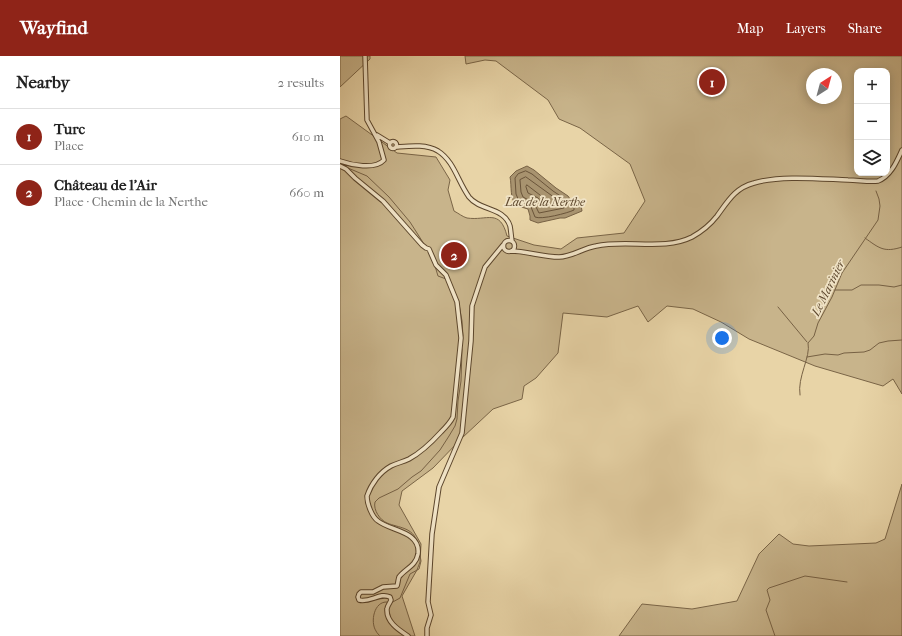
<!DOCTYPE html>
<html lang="en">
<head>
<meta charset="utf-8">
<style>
  body { margin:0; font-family:"IM FELL French Canon",serif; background:#f2f2f2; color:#222 }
  .controls { position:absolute; right:12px; top:12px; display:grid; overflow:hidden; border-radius:8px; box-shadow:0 2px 10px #0003 }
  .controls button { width:36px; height:36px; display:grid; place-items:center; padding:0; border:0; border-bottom:1px solid #e0e0e0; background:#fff; color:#222; font:20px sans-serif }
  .compass { position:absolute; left:466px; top:12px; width:36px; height:36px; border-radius:50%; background:#fff; box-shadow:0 2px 10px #0003; rotate:36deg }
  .you { position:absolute; left:382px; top:282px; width:14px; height:14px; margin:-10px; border:3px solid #fff; border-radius:50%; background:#1a73e8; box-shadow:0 0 0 6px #1a73e833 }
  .badge { display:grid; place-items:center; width:26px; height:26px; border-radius:50%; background:#8f2418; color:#fff; font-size:13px; font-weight:700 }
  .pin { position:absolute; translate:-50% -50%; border:2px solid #fff; box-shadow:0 1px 4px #0006 }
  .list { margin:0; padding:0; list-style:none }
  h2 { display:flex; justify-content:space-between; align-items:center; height:52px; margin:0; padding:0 16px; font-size:17px }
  h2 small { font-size:13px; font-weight:400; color:#767676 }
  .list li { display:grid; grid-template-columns:26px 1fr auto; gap:12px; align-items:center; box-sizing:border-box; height:56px; padding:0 16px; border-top:1px solid #e0e0e0 }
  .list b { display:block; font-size:15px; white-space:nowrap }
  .list p { margin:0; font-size:13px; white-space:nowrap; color:#767676 }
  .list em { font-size:13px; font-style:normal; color:#767676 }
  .icon { flex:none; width:22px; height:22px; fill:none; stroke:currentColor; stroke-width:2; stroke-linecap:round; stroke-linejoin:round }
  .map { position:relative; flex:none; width:562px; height:580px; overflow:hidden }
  header { display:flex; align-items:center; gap:24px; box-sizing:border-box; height:56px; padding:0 20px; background:#8f2418; color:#fff }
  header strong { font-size:19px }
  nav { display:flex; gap:22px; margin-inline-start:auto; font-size:14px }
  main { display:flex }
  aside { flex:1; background:#fff }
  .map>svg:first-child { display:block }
</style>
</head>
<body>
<header>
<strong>Wayfind</strong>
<nav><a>Map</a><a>Layers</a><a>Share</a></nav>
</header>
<main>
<aside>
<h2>Nearby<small>2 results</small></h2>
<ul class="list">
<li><span class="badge">1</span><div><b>Turc</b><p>Place</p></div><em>610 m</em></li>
<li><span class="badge">2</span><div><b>Château de l'Air</b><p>Place · Chemin de la Nerthe</p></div><em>660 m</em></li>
</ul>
</aside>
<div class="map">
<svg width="562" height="580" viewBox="0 0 562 580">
  <rect width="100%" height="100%" fill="#e8d4a7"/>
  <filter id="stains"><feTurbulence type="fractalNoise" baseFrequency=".005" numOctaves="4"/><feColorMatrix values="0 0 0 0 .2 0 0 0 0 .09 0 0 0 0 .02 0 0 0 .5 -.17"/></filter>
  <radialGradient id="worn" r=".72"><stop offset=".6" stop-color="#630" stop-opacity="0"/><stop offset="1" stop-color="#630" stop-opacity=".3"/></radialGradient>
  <path fill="#c8b48b" stroke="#7a6547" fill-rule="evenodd" d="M0 0H30V3L0 31Z
    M125 0H562V338L553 323 543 330 475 310 409 283 381 266 353 253 327 250 308 266 298 250 267 261 223 257 218 297 196 322 184 330 182 343 153 353 122 382 93 412 62 435 59 449 81 488 80 506 77 514 62 540 75 580H0V63L6 60 57 97 96 101 110 124 108 134 114 155C118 157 123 161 127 162 147 165 160 152 167 180L194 189 221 193 237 182 284 177 305 145 290 108 240 72 219 63 208 44 156 5 145 4 126 8ZM517 15H547V117H517ZM472 18H496V42H472Z
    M562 428V580H279L302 548 352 553 397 545 419 498 439 478 453 488 469 490 536 487 545 483Z"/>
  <path fill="#a8936f" stroke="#776144" d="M187 110 194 114 216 132 228 140 233 147 241 149 242 155 225 162H220L202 166 198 167 190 164V160L188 153C185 152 181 151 178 150 169 145 172 129 170 121L176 115Z"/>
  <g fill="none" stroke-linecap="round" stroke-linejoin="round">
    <path stroke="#6a5439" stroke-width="1" d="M186 115 192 118 213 135 225 143 230 149 234 152V154C228 157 201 164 195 161L191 151 179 145 176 138 175 122 178 118Z
      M186 121 222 147 224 150V152L199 157 194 147 183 141 181 136 180 124Z
      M187 129 209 146V149L203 150 198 142 188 137 186 131Z"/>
    <path stroke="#776144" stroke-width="1" d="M8 112 27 120 49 141 70 166 84 188
      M525 182C539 192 544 197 562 191
      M95 210 98 220 106 223
      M111 227 118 245
      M495 234H512L521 229H539L554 231 562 229
      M119 248 122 265 123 280
      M438 251 467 286
      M467 301 485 298 498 299 504 297 524 296 530 294 539 287 548 285 562 284
      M460 339C457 321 471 301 468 287L474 280 478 267 492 241 502 217 538 164 540 150 539 143 536 135
      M77 486C73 471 59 472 47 467 40 464 33 454 35 446L39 442 58 433 72 421 81 415 100 394 109 380 115 370 117 363 118 345 121 325 122 293
      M51 547 60 542 70 518 79 513 81 505 79 493
      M40 580C40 580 36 576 36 575 30 566 34 545 47 546
      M435 580 426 554 430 544 427 534 429 532 465 520 507 526"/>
    <g stroke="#5c462c" stroke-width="5.5">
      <path id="street" d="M37 79 50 87
        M49.5 89a3.5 3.5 0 1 1 7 0a3.5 3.5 0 1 1-7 0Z
        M56 91C70 90 86 88 98 95 114 105 118 126 129 141 140 155 164 151 170 170 171 175 171 180 172 185
        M0 105C11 109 35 114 44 104L39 86 27 64 25 0
        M0 110 6 113 15 122 43 145 82 189 86 192 89 193 96 209 106 219 117 246 121 282 113 361C110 367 106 371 101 376 91 387 82 396 69 403 63 406 57 407 51 410 40 416 31 428 27 440 27 448 32 461 38 465 50 475 81 475 78 498 76 510 65 513 59 521 58 524 58 527 57 530L43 531 33 536H21L19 538 18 541 19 544C30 547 40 536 50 541L51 544C50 547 47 550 47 553 46 566 59 574 68 580
        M163.5 190a5.5 5.5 0 1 1 11 0a5.5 5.5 0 1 1-11 0Z
        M171 195C187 195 202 201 219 201 232 201 243 192 256 190 287 183 324 195 352 181 361 176 370 169 377 160 388 145 395 132 414 127 440 119 481 123 508 124 518 124 528 126 538 125 551 120 557 105 562 94
        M87 580V572L91 559 88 546 92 478 99 431 122 377 131 285 132 250 145 211 163 189"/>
    </g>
    <use href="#street" stroke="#f0e3c6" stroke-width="3.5"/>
  </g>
  <g text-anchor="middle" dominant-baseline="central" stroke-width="3.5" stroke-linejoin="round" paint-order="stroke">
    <g font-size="12" font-style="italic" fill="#5e482e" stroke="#f0e3c6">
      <text x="205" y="146">Lac de la Nerthe</text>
      <text transform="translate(488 232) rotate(-64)">Le Marinier</text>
    </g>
  </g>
  <rect width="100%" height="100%" filter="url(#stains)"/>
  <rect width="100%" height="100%" fill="url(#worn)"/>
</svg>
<div class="controls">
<button>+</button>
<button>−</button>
<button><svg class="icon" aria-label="layers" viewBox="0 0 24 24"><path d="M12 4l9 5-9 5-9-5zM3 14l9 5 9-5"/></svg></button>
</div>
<svg class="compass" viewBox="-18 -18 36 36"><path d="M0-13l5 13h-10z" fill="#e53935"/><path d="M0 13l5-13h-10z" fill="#767676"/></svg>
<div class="you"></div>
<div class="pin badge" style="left:372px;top:26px">1</div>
<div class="pin badge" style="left:114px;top:199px">2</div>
</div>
</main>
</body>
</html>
